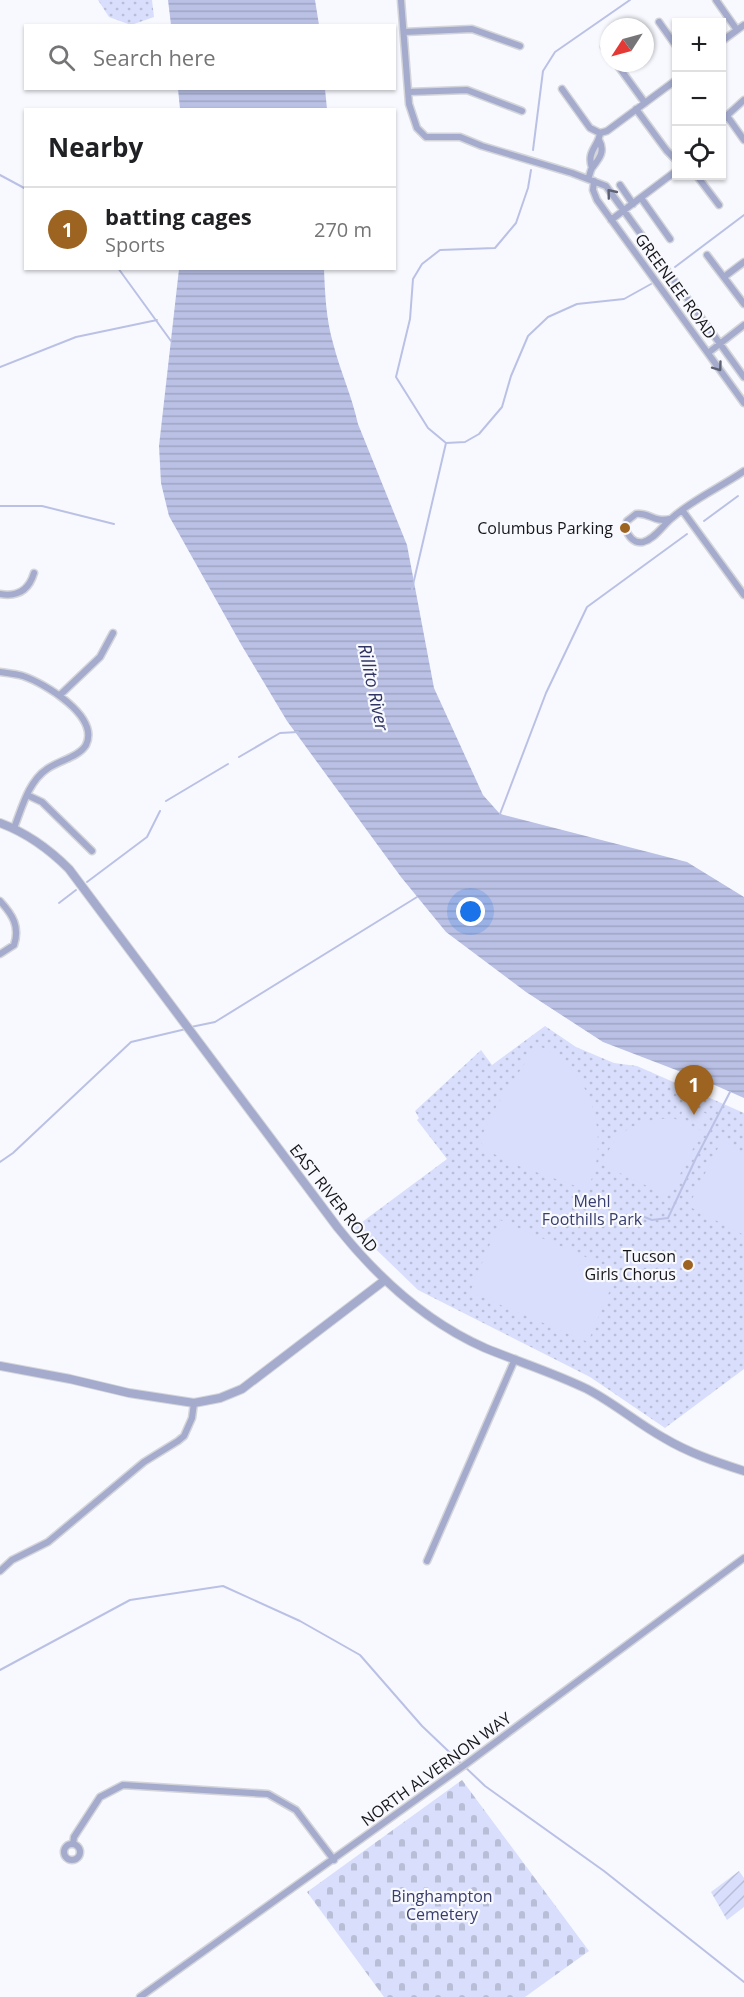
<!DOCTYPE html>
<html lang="en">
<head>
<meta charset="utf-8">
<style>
  body { margin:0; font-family:"Open Sans",sans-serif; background:#f2f2f2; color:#202124 }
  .controls { position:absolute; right:18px; top:18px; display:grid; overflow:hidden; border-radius:0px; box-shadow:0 2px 4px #0004 }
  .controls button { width:54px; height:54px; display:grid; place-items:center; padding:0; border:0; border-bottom:2px solid #e0e0e0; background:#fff; color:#202124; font:30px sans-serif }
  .compass { position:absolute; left:600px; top:18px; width:54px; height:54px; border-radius:50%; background:#fff; box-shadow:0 2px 4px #0004; rotate:234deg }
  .you { position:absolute; left:471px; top:912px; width:21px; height:21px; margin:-15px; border:4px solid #fff; border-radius:50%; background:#1a73e8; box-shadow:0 0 0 9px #1a73e833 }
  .badge { display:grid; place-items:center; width:39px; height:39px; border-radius:50%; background:#9c6420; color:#fff; font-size:20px; font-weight:700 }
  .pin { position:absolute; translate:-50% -50px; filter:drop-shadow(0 2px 3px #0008) }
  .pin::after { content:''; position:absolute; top:32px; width:21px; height:18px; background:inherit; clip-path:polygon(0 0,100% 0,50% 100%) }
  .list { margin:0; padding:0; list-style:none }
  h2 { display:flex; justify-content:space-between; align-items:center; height:78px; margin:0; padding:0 24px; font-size:26px }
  h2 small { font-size:20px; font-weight:400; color:#757577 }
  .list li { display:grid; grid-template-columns:39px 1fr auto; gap:18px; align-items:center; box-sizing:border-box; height:84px; padding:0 24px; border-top:2px solid #e0e0e0 }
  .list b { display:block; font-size:22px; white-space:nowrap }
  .list p { margin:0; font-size:20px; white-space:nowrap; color:#757577 }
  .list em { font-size:20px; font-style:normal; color:#757577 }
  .icon { flex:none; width:33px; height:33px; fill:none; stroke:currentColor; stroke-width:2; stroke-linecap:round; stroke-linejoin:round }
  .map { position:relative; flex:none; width:744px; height:1997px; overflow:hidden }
  .search { position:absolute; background:#fff; box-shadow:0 2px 4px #0004; left:24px; top:24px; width:372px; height:66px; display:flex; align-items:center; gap:15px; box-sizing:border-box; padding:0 21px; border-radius:0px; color:#757577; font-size:22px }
  .panel { position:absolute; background:#fff; box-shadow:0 2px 4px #0004; left:24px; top:108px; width:372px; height:162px; border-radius:0px }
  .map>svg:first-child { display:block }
</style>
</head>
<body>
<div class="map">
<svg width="744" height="1997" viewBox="0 0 744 1997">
  <defs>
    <pattern id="cemetery-stones" width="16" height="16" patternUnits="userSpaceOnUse" patternTransform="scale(1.5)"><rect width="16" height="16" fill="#d8defb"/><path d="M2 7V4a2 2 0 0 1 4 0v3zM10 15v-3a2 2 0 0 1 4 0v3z" fill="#b9bed7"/></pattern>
    <pattern id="park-dots" width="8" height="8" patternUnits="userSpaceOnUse" patternTransform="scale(1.5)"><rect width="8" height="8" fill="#d8defb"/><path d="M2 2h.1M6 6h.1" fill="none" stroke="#b9bed7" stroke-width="1.8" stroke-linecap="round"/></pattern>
    <pattern id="garden-furrows" width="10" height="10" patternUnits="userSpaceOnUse" patternTransform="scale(1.5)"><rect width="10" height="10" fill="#d8defb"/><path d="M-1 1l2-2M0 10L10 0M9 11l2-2" fill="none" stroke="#b9bed7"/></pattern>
    <pattern id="water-rules" width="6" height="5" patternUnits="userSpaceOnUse" patternTransform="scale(1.5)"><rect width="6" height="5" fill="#bac1e5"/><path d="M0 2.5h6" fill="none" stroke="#9fa5c4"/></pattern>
  </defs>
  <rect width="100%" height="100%" fill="#f8f9fe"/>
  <path fill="url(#cemetery-stones)" d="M462 1780 589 1951 525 1997H384L307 1892Z"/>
  <path fill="url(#park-dots)" d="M98 0H152L154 17 131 25 109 17Z
    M545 1026 576 1047 614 1063 637 1066 744 1113V1369L665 1428 590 1377 418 1290 354 1228 447 1159 417 1120 419 1118 415 1111 481 1050 492 1065Z"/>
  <path fill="url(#garden-furrows)" d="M739 1871 744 1878V1907L727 1920 711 1892Z"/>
  <path fill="#d8defb" d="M537 1045C584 1065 605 1116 596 1164 595 1173 590 1182 587 1190L516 1165 484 1149 480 1139 497 1105Z
    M685 1104 707 1114 702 1125 681 1115Z
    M673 1118 702 1131 671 1192 664 1194 605 1166C603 1158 606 1155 610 1148 623 1125 648 1119 673 1118Z
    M722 1140 744 1154V1235L692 1208 691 1201Z
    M500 1220 618 1271 588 1342 470 1292Z"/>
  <path fill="url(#water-rules)" d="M168 0H315L319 25H171Z
    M178 89H325L327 109H180Z
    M179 269H324C325 294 326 318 333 343 340 371 352 396 358 424L407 545 434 688 483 795 500 814 687 862 744 897V1098L710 1083 603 1042 526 992 446 932 401 877 287 721 242 646 169 516 161 483 159 446Z"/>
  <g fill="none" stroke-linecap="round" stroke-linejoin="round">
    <path stroke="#bac1e5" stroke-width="2" d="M533 150 543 71 555 52 630 0
      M531 170 528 188 516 223 495 248 440 250 422 264 413 279 410 319 396 377 428 428 446 443 465 442 479 434 502 407 511 376 528 336 548 317 577 304 624 299 651 284
      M0 175 26 189
      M675 267 744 215
      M118 268 171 341
      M0 367 76 337 157 320
      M0 506H42L114 524
      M704 521 738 496
      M412 589 446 443
      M239 757 280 733 298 732
      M166 801 228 764
      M500 814 546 693 587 607 687 534
      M87 882 147 837 160 811
      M59 903 76 890
      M191 1027 215 1022 417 897
      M0 1162 13 1153 131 1042 186 1029
      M642 1216 652 1220 668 1218 696 1158 730 1092
      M0 1670 130 1600 223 1586 300 1621 360 1655 422 1726 485 1786 604 1871 744 1982"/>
    <g stroke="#d4d5da" stroke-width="9">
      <path id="minor" d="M401 0 409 104 417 128 426 137H460L482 146 572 173 606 186 744 377
        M716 0 737 30
        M659 22 676 46
        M404 32 472 29 520 46
        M722 41 744 25
        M604 47 609 53
        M616 63 645 103
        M562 89 590 128 600 133
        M409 92 467 90 522 111
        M636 109 667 151 676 160
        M727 116 744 140
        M722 120 744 100
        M592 168C586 151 599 146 600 133L607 131 676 80
        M697 176 719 205
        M588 179C590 175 590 171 592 168 598 160 606 152 599 140
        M594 181 593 190 597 200 744 403
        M620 185 633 204
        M641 198 670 239
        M611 220 676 171
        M707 255 744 304
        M724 277 744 262
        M708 353 744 325
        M682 510 744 595
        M670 519C654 523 649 512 636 514L627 521 626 529C628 536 634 544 643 542 655 539 663 525 672 518 693 499 721 487 744 471
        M0 594C18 597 29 590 34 573
        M0 672C7 673 16 674 23 676 44 683 100 716 86 745 79 757 58 761 47 769 28 782 22 808 14 828
        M60 695 100 657 113 633
        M27 795 42 802 92 851
        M0 901C13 915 20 927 14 945L0 954
        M427 1561 515 1359
        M0 1571 12 1560 48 1542 144 1462 178 1441 184 1436 192 1418 194 1403
        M73 1844 74 1837 100 1797 123 1785 268 1794 296 1810 334 1860
        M64 1852a8 8 0 1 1 16 0a8 8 0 1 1-16 0Z
        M140 1997 466 1764 744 1558"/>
    </g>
    <g stroke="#d4d5da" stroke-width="10">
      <path id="tertiary" d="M0 823C27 833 49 849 69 869L338 1228C378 1278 426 1322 485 1348 519 1362 554 1373 587 1389 614 1403 637 1423 664 1438 689 1453 716 1462 744 1471
        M0 1366 70 1379 129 1393 194 1403 220 1398 242 1389 385 1280"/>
    </g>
    <use href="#minor" stroke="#a4abcd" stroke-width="6"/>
    <use href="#tertiary" stroke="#a4abcd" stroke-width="8"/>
  </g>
  <defs><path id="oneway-chevron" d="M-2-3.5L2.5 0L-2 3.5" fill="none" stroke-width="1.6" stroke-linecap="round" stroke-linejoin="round" transform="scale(1.5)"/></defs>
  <g stroke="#5e6174">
    <use href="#oneway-chevron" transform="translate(611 193) rotate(-129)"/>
    <use href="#oneway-chevron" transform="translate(718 367) rotate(54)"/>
  </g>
  <g fill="#9c6420" stroke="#f8f9fe" stroke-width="2">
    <circle cx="625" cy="528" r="6"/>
    <circle cx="688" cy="1265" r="6"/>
  </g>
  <g text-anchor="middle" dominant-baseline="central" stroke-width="4.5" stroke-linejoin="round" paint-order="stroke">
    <g font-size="16" fill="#17171b" stroke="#f8f9fe">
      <text transform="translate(676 286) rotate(54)">GREENLEE ROAD</text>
      <text transform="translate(334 1198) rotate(52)">EAST RIVER ROAD</text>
      <text transform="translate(436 1769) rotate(-36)">NORTH ALVERNON WAY</text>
    </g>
    <g font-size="16" fill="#17171b" stroke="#f8f9fe" text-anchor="end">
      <text x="613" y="528">Columbus Parking</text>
      <text x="676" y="1256">Tucson<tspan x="676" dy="18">Girls Chorus</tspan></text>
    </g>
    <g font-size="16" fill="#373d6c" stroke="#f8f9fe">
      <text x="592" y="1201">Mehl<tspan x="592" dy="18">Foothills Park</tspan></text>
      <text x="442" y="1896">Binghampton<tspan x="442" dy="18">Cemetery</tspan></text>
    </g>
    <g font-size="18" font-style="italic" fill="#2f3462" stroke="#f8f9fe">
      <text transform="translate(374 687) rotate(78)">Rillito River</text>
    </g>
  </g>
</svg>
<div class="controls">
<button>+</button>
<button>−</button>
<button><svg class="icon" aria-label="locate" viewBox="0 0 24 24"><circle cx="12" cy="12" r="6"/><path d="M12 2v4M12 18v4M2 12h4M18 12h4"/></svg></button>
</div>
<svg class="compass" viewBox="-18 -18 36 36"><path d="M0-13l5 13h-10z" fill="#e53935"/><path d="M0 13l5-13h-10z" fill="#757577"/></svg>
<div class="you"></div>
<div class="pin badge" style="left:694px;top:1115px">1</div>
<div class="search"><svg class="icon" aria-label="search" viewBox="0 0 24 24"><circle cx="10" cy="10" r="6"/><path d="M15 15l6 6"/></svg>Search here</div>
<section class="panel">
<h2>Nearby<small></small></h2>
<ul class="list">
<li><span class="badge">1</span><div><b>batting cages</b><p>Sports</p></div><em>270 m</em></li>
</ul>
</section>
</div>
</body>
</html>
